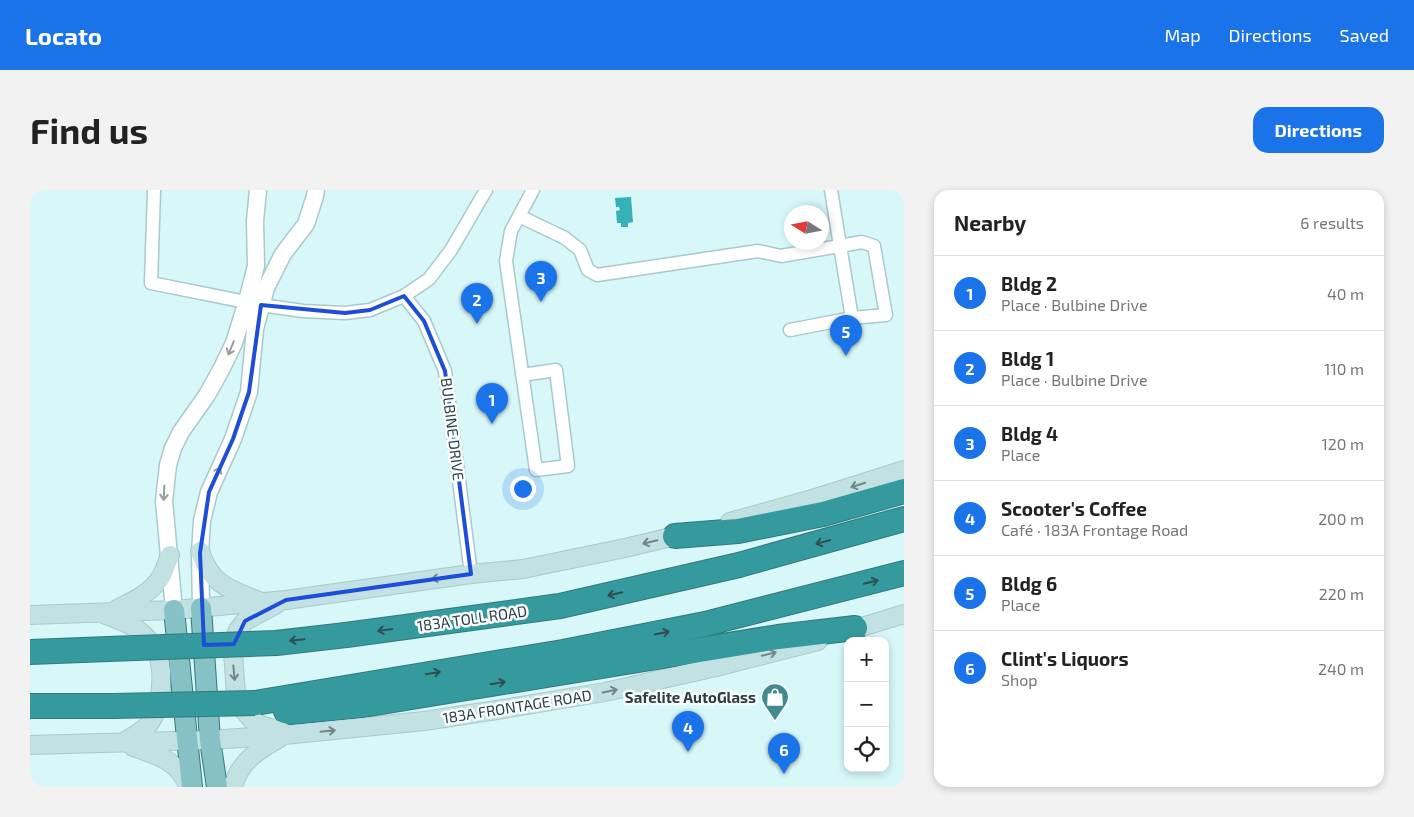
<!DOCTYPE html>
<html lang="en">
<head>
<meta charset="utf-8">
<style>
  body { margin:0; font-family:"Exo 2",sans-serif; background:#f2f2f2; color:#222 }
  .controls { position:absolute; right:15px; bottom:15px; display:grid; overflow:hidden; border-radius:10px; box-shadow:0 2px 8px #0003 }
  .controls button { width:45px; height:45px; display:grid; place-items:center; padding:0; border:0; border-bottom:1px solid #e0e0e0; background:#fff; color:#222; font:25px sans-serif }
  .compass { position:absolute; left:754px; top:15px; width:45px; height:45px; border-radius:50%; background:#fff; box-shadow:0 2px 8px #0003; rotate:281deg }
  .you { position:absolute; left:492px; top:298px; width:18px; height:18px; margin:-12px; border:4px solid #fff; border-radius:50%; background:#1a73e8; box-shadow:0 0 0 8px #1a73e833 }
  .badge { display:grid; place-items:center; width:32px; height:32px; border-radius:50%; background:#1a73e8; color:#fff; font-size:16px; font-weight:700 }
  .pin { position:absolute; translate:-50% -41px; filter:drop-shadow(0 1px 2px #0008) }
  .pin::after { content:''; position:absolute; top:26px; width:18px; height:15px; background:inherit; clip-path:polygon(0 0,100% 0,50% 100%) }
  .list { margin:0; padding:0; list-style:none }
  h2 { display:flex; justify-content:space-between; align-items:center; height:65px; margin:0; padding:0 20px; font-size:21px }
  h2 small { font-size:16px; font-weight:400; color:#767676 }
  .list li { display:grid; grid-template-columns:32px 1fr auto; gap:15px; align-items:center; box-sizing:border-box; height:75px; padding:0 20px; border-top:1px solid #e0e0e0 }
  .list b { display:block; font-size:19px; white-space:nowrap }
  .list p { margin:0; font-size:16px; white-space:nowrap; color:#767676 }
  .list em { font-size:16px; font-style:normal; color:#767676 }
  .icon { flex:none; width:28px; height:28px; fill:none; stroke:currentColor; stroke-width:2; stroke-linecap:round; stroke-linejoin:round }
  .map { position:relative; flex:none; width:874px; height:597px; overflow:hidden; border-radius:15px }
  header { display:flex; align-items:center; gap:30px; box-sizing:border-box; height:70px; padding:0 25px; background:#1a73e8; color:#fff }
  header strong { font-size:24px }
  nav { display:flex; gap:28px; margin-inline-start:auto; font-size:18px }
  .intro { display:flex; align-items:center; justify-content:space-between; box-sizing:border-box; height:120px; padding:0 30px }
  h1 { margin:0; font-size:35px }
  .button { padding:12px 22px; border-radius:15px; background:#1a73e8; color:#fff; font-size:18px; font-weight:700 }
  main { display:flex; gap:30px; padding:0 30px }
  aside { flex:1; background:#fff; border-radius:15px; box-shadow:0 2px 8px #0003 }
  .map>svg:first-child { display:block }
</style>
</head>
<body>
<header>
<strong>Locato</strong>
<nav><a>Map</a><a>Directions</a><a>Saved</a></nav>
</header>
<div class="intro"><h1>Find us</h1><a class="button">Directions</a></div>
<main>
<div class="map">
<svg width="874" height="597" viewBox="0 0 874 597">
  <rect width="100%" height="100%" fill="#d7f7f8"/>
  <path fill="#35b1b7" d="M601 7 603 32 598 33V37H591V33H587L586 21 590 20 589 17H586L585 8Z"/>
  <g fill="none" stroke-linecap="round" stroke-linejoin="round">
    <g stroke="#aac9cb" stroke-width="15">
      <path id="minor" d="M124 0 121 93 231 115 273 121 315 123 340 120 374 106 399 89 421 60 456 0
        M489 26 535 48 550 60 558 80 567 85 728 61 751 66 810 56 801 0
        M374 106 394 131 415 181 441 384
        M760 140 822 128 810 56 832 52 844 56 856 125 822 128
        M492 185 526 180 538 276 506 280 476 71 481 41 503 0"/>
    </g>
    <g stroke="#aac9cb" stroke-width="19">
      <path id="tertiary" d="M171 418 170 363 172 331 179 302 203 249 219 202 225 139 236 98 253 64 276 34 285 6 286 0
        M144 420 134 311 138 275 143 258 151 242 177 205 192 178 204 153 217 111 226 76 225 31 228 0"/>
    </g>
    <g stroke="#aac9cb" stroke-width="20">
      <path id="secondary" d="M700 332 779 310 874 280
        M170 361C181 395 199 399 229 411
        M247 414 215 431 208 440 204 450 203 462 206 505 215 522 222 530 231 535 253 542
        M87 419C103 411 121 403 131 387 135 380 137 372 140 365
        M74 424C88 430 103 434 114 445 119 450 126 458 128 464 134 484 132 514 121 531 115 541 103 546 94 552
        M0 425 144 420 256 410 441 384 493 379 595 358 658 343
        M815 442 874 424
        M0 555 180 550 254 545 394 531 467 520 575 502 686 477 788 451
        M103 557C128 565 148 571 159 597
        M203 597C209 571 230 559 251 547"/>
    </g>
    <g stroke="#33797c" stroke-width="22">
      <path id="primary" d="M171 418 180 550 187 597
        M144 420 162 597"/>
    </g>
    <g stroke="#33797c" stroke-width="26">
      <path id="motorway" d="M645 346 708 341 793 324 874 301
        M316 445 530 416 709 375 874 329
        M0 462 78 459
        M225 513 533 462 675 434 874 383
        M0 516H83
        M256 521 260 522 333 515 748 447 825 438"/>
    </g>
    <use href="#minor" stroke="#fff" stroke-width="12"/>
    <use href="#tertiary" stroke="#fff" stroke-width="16"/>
    <use href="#secondary" stroke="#c2e1e2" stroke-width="18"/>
    <use href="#primary" stroke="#86c2c5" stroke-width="20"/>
    <use href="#motorway" stroke="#359a9e" stroke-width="24"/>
    <g stroke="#33797c" stroke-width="26" stroke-linecap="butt">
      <path id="motorway-bridge" d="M78 459 246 453 316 445
        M83 516 225 513"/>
    </g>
    <use href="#motorway-bridge" stroke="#359a9e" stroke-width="24"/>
  </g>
  <defs><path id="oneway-shaft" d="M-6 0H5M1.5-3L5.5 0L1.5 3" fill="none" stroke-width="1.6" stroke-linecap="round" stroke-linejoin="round" transform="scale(1.25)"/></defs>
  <g stroke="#989e9e">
    <use href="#oneway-shaft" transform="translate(201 158) rotate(112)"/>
    <use href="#oneway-shaft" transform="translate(187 284) rotate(-65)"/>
    <use href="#oneway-shaft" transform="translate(134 303) rotate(93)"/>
  </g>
  <g stroke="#728687">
    <use href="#oneway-shaft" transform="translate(828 295) rotate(162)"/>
    <use href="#oneway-shaft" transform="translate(620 352) rotate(167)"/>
    <use href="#oneway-shaft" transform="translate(409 388) rotate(172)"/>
    <use href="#oneway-shaft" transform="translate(739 464) rotate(-14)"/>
    <use href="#oneway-shaft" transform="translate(204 483) rotate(85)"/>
    <use href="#oneway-shaft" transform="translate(580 501) rotate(-12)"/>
    <use href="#oneway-shaft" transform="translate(298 541) rotate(-6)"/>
  </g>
  <g stroke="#314f50">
    <use href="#oneway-shaft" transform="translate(793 352) rotate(165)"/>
    <use href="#oneway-shaft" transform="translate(841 392) rotate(-14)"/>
    <use href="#oneway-shaft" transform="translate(585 404) rotate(167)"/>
    <use href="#oneway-shaft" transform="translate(355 440) rotate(172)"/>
    <use href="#oneway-shaft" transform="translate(632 443) rotate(-11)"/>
    <use href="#oneway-shaft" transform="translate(267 450) rotate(174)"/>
    <use href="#oneway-shaft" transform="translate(403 483) rotate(-10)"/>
    <use href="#oneway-shaft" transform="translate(468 493) rotate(-9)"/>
  </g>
  <path fill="none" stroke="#1d4ed8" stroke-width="4" stroke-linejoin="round" d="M374 106 394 131 415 181 441 384 256 410 215 431 204 454 174 455 170 363 179 302 203 249 219 202 231 115 315 123 340 120Z"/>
  <defs>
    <g id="shop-pin" transform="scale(1.4375)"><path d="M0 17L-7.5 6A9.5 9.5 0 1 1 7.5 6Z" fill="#428a8e" stroke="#f8feff"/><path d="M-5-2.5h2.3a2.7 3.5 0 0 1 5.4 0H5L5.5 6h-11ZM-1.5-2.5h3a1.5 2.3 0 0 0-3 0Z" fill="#fff"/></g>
  </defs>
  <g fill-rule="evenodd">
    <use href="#shop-pin" x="745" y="507"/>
  </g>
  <g text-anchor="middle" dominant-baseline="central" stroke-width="5" stroke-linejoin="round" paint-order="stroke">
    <g font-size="15" fill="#303c3d" stroke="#f8feff">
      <text transform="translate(423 239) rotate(83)">BULBINE DRIVE</text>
      <text transform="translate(442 428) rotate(-8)">183A TOLL ROAD</text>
      <text transform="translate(487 516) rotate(-9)">183A FRONTAGE ROAD</text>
    </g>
    <g font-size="15" font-weight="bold" fill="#303c3d" stroke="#f8feff" text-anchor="end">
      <text x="726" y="507">Safelite AutoGlass</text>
    </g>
  </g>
</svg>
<div class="controls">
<button>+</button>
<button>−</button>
<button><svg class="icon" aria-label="locate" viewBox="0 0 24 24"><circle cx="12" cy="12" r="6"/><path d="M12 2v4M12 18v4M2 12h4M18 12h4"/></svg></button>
</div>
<svg class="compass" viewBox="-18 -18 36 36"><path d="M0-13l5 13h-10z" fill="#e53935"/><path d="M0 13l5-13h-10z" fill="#767676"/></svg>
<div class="you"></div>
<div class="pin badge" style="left:462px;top:234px">1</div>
<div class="pin badge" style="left:447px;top:134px">2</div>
<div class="pin badge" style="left:511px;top:112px">3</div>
<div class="pin badge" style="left:658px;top:562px">4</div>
<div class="pin badge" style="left:816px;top:166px">5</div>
<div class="pin badge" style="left:754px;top:584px">6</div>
</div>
<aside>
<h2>Nearby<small>6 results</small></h2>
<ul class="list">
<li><span class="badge">1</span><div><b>Bldg 2</b><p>Place · Bulbine Drive</p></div><em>40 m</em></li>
<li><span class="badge">2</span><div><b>Bldg 1</b><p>Place · Bulbine Drive</p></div><em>110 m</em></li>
<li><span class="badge">3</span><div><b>Bldg 4</b><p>Place</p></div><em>120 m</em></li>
<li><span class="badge">4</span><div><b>Scooter's Coffee</b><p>Café · 183A Frontage Road</p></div><em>200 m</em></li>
<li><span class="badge">5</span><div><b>Bldg 6</b><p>Place</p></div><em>220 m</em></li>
<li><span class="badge">6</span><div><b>Clint's Liquors</b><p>Shop</p></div><em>240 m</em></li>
</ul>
</aside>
</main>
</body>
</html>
